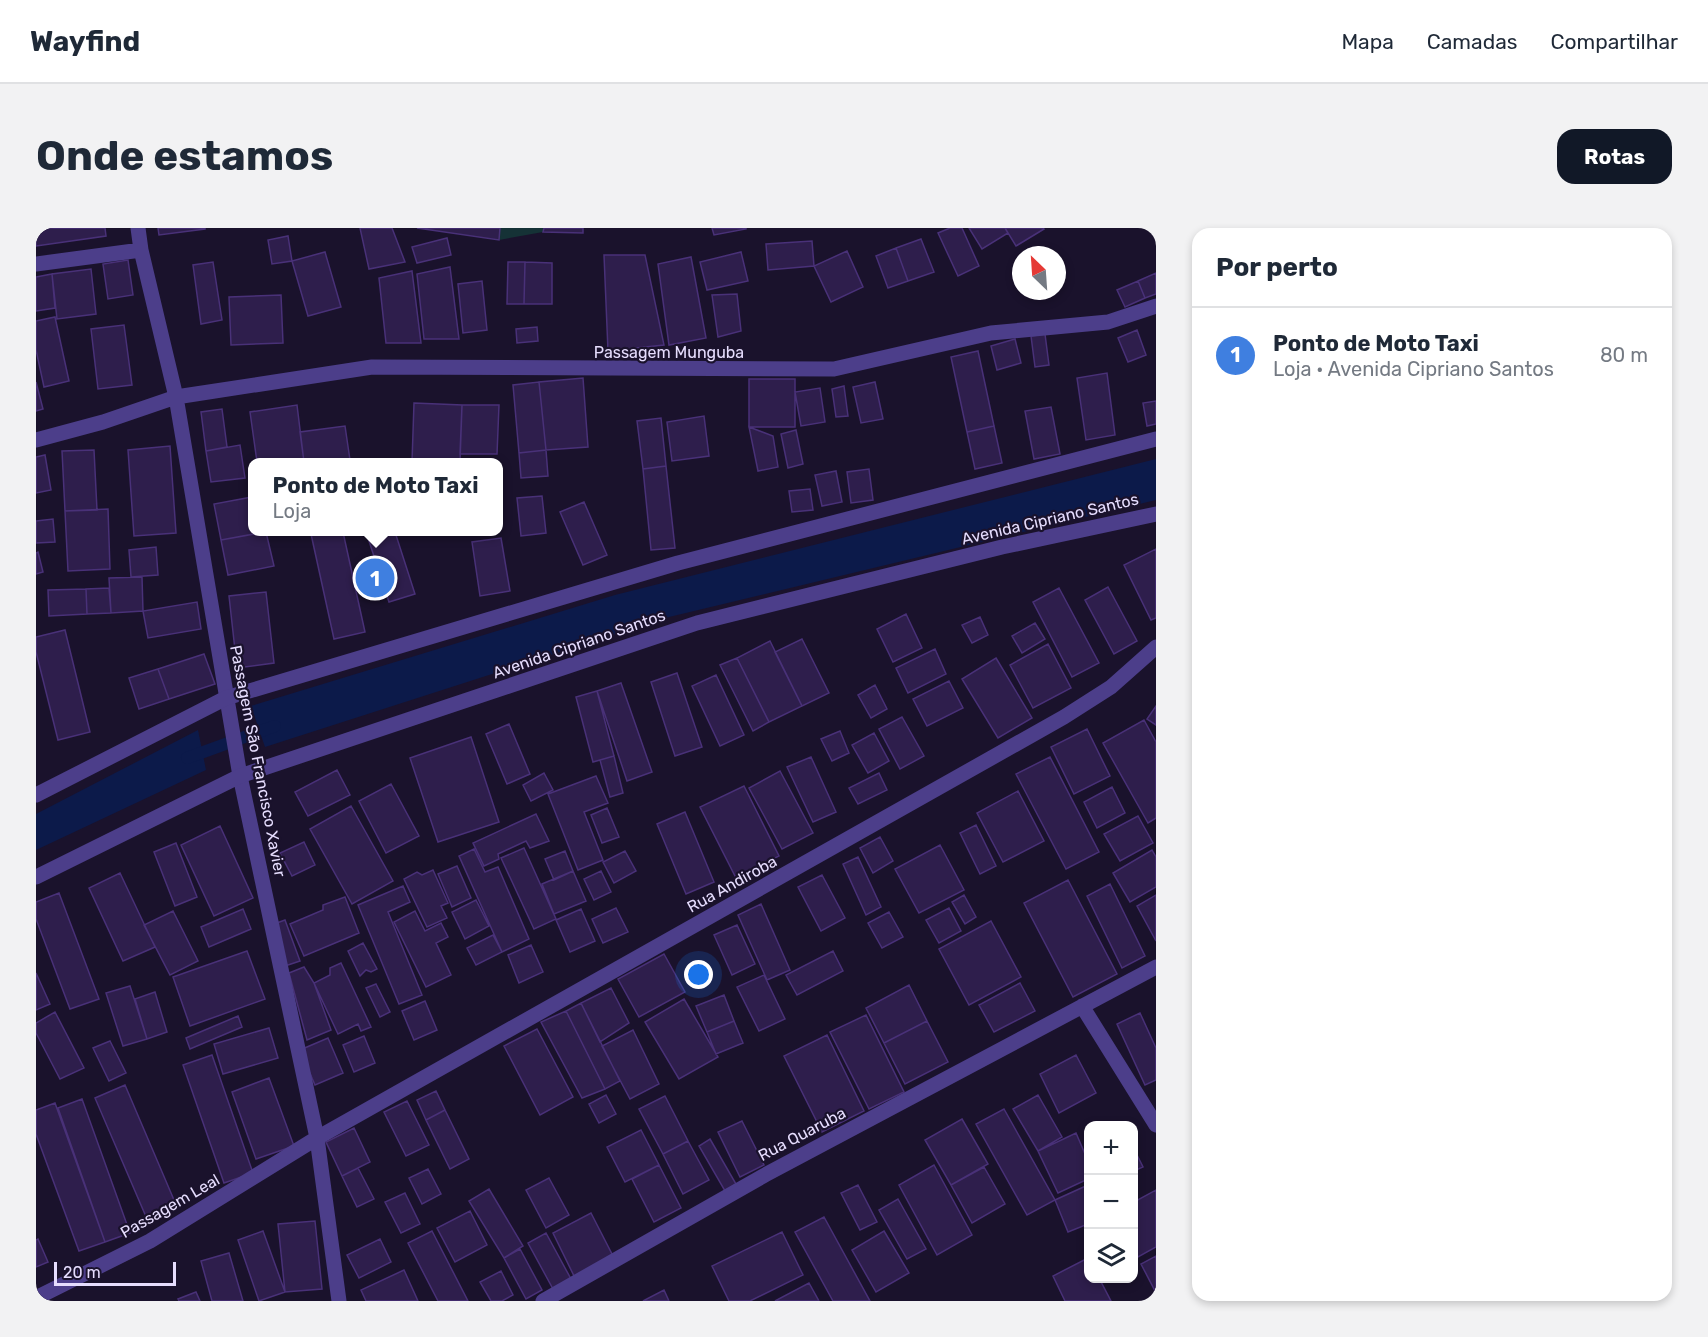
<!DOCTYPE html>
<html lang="pt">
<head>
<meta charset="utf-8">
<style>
  body { margin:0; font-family:Rubik,sans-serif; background:#f2f2f3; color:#1f2937 }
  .controls { position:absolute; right:18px; bottom:18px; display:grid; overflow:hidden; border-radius:12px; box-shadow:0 3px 9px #0003 }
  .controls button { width:54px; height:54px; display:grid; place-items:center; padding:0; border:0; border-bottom:2px solid #e0e1e3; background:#fff; color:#1f2937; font:30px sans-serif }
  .compass { position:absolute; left:976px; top:18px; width:54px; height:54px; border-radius:50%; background:#fff; box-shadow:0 3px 9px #0003; rotate:335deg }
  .scale { position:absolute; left:18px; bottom:15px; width:122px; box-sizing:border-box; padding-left:6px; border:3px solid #e6ddfe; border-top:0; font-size:16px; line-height:21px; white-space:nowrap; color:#e6ddfe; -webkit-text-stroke:4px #1a122c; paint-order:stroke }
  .you { position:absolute; left:663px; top:747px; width:21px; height:21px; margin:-15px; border:4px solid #fff; border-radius:50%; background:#1a73e8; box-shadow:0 0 0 9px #1a73e833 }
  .badge { display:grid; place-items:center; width:39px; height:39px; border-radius:50%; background:#111827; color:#fff; font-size:20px; font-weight:700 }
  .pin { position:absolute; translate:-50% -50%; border:3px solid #fff; box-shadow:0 2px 6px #0006 }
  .popup { position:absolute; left:212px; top:230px; width:255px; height:78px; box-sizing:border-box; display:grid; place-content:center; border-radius:12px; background:#fff; filter:drop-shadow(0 2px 4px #0005); font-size:20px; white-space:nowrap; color:#747a83 }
  .popup b { font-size:22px; color:#1f2937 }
  .popup::after { content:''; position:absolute; left:50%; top:100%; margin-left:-12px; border:12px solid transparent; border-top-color:#fff }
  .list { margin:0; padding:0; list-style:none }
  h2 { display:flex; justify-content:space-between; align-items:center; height:78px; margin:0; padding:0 24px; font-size:26px }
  h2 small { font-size:20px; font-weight:400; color:#747a83 }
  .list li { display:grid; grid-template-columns:39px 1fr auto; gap:18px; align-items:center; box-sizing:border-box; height:96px; padding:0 24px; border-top:2px solid #e0e1e3 }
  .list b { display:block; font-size:22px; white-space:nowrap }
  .list p { margin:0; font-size:20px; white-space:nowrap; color:#747a83 }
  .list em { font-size:20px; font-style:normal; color:#747a83 }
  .icon { flex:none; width:33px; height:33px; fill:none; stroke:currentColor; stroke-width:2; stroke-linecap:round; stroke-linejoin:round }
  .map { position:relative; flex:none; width:1120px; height:1073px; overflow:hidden; border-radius:18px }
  header { display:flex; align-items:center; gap:36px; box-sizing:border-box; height:84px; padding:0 30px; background:#fff; border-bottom:2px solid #e0e1e3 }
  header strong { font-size:28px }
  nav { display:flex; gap:33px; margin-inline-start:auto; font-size:21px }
  .intro { display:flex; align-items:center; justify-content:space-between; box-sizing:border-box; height:144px; padding:0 36px }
  h1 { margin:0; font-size:42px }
  .button { padding:15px 27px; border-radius:18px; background:#111827; color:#fff; font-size:21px; font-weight:700 }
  main { display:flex; gap:36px; padding:0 36px }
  aside { flex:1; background:#fff; border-radius:18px; box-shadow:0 3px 9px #0003 }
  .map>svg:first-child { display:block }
</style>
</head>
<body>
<header>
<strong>Wayfind</strong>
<nav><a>Mapa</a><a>Camadas</a><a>Compartilhar</a></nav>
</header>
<div class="intro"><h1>Onde estamos</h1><a class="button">Rotas</a></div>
<main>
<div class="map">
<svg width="1120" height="1073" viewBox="0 0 1120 1073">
  <rect width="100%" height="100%" fill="#1a122c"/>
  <path fill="#153236" d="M462 0H507V4L463 12Z"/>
  <path fill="#0c1a4a" d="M1120 231V272L633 389 229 519 215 478 579 367Z
    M162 502 170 542 0 622V586Z"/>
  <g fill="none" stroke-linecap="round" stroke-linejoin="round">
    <path stroke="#0c1a4a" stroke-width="12" d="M151 530 239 498"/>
  </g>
  <path fill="#2e1e4c" stroke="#493178" stroke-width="1.5" d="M0 0H69L70 8 0 18Z
    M122 0H169V1L123 7Z
    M324 0H356L369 34 333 41Z
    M381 0H464L463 12Z
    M508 0H547V5L507 4Z
    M676 0H710V1L678 7Z
    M914 0H926L943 38 922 48 902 5Z
    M933 0H969L972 5 946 21Z
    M969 0H1007L1008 1 980 18Z
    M252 8 256 33 236 36 232 12Z
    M411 10 415 27 381 35 376 19Z
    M885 11 898 44 872 53 860 20Z
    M776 13 778 38 732 42 730 16Z
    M860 20 872 53 852 60 840 28Z
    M811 23 827 59 795 74 778 38Z
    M289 24 305 79 272 88 256 33Z
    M705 24 712 53 671 62 664 34Z
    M568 27H609L628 117 572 123Z
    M655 29 670 110 633 117 622 36Z
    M92 32 97 67 72 71 67 36Z
    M177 34 186 92 165 96 157 37Z
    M472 34H489L488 76H471Z
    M489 34 516 35V76H488Z
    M414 39 423 111H388L381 46Z
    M55 41 60 86 21 91 16 46Z
    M376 43 385 115H350L343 50Z
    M1120 45V66L1109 70 1102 53Z
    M16 46 19 80 0 83V49Z
    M446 53 451 102 427 105 422 56Z
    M1102 53 1109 70 1089 79 1081 62Z
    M701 66 705 103 682 109 676 67Z
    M245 67 247 115 195 117 193 69Z
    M19 89 33 153 8 159 0 122V93Z
    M88 97 96 157 62 161 55 101Z
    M501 99 502 113 481 115 480 101Z
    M1101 102 1110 127 1092 134 1082 110Z
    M1009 106 1013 137 999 139 995 108Z
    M979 111 985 135 961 142 955 118Z
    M942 123 958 198 931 204 915 129Z
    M1071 145 1079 207 1050 212 1041 150Z
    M547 150 552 219 510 222 503 154Z
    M713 151H759V199H713Z
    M0 154 7 181 0 183Z
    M503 154 510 222 483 225 477 157Z
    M839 154 847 191 825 195 817 159Z
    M808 158 812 188 800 189 796 161Z
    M784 160 789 194 765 198 759 164Z
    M1120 173V196L1111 198 1107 175Z
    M378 175 426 177 424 234H376Z
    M261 177 268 234H221L214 184Z
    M426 177H463L461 226H424Z
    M1015 179 1024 226 998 231 989 183Z
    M186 181 191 219 170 223 165 184Z
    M668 188 673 228 636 233 631 194Z
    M625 190 630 238 607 241 601 193Z
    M309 198 314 232 268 234 264 204Z
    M958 198 966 235 939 241 931 204Z
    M713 199 737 208 742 239 722 243Z
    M760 202 767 236 752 240 745 206Z
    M204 217 209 250 175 254 170 223Z
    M134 218 140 305 98 308 92 222Z
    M58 222 61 282 29 283 26 223Z
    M510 222 512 248 485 250 483 225Z
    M9 227 15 262 0 265V229Z
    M630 238 639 320 615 322 607 241Z
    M833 241 837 272 815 275 811 244Z
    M800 243 806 274 786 278 779 247Z
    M774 261 777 282 756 284 753 263Z
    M506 268 510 305 485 308 481 270Z
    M216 269V304H228L185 312 178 276Z
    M548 274 571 327 547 337 524 284Z
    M72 281 74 341 32 343 29 283Z
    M17 291 19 314 0 315V293Z
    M230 304 238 338 192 347 185 312Z
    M286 304H307L329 404 298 411 275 306Z
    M330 304H359L379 366 353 374Z
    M465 310 474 363 444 368 436 314Z
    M120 319 122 347 95 349 93 322Z
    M1120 321V390L1115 392 1088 337Z
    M2 324 7 344 0 346V325Z
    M106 349 107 383 75 385 73 350Z
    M1072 359 1101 413 1078 426 1049 372Z
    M73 360 75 385 51 386 50 361Z
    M1023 360 1063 435 1036 449 997 374Z
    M50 361 51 386 13 388 12 362Z
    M230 364 238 435 201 440 193 368Z
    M161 374 165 401 112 410 107 383Z
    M870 386 886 420 857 434 841 401Z
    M944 389 952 407 936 415 926 397Z
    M999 395 1009 411 986 425 976 408Z
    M29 402 54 504 22 512 0 424V409Z
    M766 411 793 465 766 478 739 424Z
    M734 413 766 478 733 494 701 430Z
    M1012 416 1035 460 997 480 974 437Z
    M899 421 910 446 872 465 860 440Z
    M168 426 179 456 133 471 122 441Z
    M701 430 733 494 717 503 684 437Z
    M960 430 996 490 962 510 926 451Z
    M122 441 133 471 103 481 93 450Z
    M641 445 666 519 639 528 615 454Z
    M680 447 708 507 684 518 656 458Z
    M913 453 927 480 891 498 877 471Z
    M585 455 616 544 591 553 561 463Z
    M839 457 851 481 835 490 822 467Z
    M561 463 578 528 557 534 540 469Z
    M1120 478V497L1111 491Z
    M866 489 888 528 864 541 843 501Z
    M1108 492 1120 514V590L1112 595 1067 515Z
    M473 496 494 546 471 556 450 506Z
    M1051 501 1074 548 1038 566 1015 519Z
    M804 503 813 525 796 533 785 511Z
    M838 505 853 533 832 545 816 517Z
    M435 509 463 594 402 614 374 530Z
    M578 528 587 565 574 569 564 532Z
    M775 529 800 584 777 594 751 539Z
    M1014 529 1063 624 1030 641 980 546Z
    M301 542 314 567 272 588 259 564Z
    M744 543 777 605 746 621 713 560Z
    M508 545 517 562 495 573 487 557Z
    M843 545 851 562 822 576 813 560Z
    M560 548 572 575 548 584 567 632 542 642 512 566Z
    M355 556 383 608 350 625 323 573Z
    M708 558 743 628 700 650 664 579Z
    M1076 559 1089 585 1061 600 1048 574Z
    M982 563 1008 613 967 634 941 585Z
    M315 578 357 653 316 676 274 601Z
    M571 580 583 609 566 615 555 587Z
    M649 584 678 654 650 666 621 596Z
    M500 586 513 613 494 620 490 613 462 626 463 631 448 638 437 615Z
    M1102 588 1117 615 1084 633 1068 606Z
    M940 597 960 638 944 646 924 605Z
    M184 598 217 670 178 688 145 617Z
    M844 609 857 633 837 645 824 620Z
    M268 614 279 637 256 648 244 625Z
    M140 615 161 669 139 678 118 624Z
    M904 617 928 662 883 685 859 641Z
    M488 620 520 691 498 701 465 630Z
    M438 621 449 644 462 639 493 711 466 724 423 628Z
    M1116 622 1120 629V659L1094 674 1077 645Z
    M529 623 537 643 518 652 509 631Z
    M589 623 600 643 578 655 567 634Z
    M822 629 845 679 830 687 807 636Z
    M421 638 435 670 416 679 402 646Z
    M397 642 412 675 405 678 411 690 391 699 368 651 381 644 386 647Z
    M537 643 550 673 518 686 506 656Z
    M565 643 575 664 558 672 548 651Z
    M84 645 119 719 87 733 53 660Z
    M786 647 809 690 785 703 762 659Z
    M1032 652 1081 746 1037 769 988 675Z
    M1074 656 1109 728 1086 740 1051 668Z
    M367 658 374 674 352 684 386 767 363 776 322 677Z
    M23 665 63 771 34 781 0 691V674Z
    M928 667 940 689 929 696 916 674Z
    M1120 667V713L1101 678Z
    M309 669 323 705 268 728 254 696 287 682V677Z
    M440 672 453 698 429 711 416 684Z
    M725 676 754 742 731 752 702 687Z
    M580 680 592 704 567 715 556 691Z
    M913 680 925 703 903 715 890 692Z
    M207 681 215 701 173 719 165 699Z
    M545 681 559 713 534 724 520 692Z
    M137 683 162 733 134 747 108 697Z
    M379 683 389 703 405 695 412 709 400 715 415 747 390 759 358 694Z
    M853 684 867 709 846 720 832 695Z
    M249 692 264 733 249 738 238 696Z
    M955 693 985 749 933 777 903 721Z
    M701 697 719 736 696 747 678 707Z
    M457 707 466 724 440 737 431 720Z
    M327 715 341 741 335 744 330 742 324 748 312 723Z
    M495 717 507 744 483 755 472 727Z
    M211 723 229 771 154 798 137 749Z
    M797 723 807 743 761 767 750 747Z
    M628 726 649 764 603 789 582 751Z
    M305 735 335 799 325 803 322 796 302 806 278 755 294 747V740Z
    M268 739 278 755 295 802 271 812 253 745Z
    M0 745 14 776 0 782Z
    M728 747 749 791 723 803 701 759Z
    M984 755 999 783 958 804 943 777Z
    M340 756 354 784 344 789 330 760Z
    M873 757 891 793 848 815 830 780Z
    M94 758 111 811 87 818 70 765Z
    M575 760 593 795 564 814 545 775Z
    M119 764 131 804 111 811 99 771Z
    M688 767 698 793 671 804 660 778Z
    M648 771 682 829 643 851 609 794Z
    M389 773 401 802 378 812 366 783Z
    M545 775 584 853 569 861 530 783Z
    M545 775 584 853 569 861 530 783Z
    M530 783 569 861 546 870 505 794Z
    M19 784 48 840 24 851 0 805V795Z
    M1104 785 1120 820V852L1109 857 1081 796Z
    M830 787 868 864 833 881 794 804Z
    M202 788 206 799 154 821 150 810Z
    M698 793 707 815 680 826 671 804Z
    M891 793 912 834 869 856 848 815Z
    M233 800 242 830 187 846 178 816Z
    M501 801 537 869 504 887 468 818Z
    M597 802 623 856 594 871 566 818Z
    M791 807 828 883 786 904 748 828Z
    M328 808 339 835 318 844 307 817Z
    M292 810 307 845 279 857 264 822Z
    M74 813 90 845 73 853 57 820Z
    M176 827 217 945 188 955 147 837Z
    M1040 827 1060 865 1023 885 1004 846Z
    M233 850 258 918 220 931 196 864Z
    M89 857 141 979 111 991 59 870Z
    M400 863 409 882 390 892 381 872Z
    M570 867 580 886 563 895 553 876Z
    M1002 867 1026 909 1002 923 977 881Z
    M629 868 652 913 627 926 603 881Z
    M46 871 94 1005 69 1014 22 880Z
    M371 873 393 917 370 928 348 884Z
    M19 875 69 1014 43 1023 0 906V882Z
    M968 881 1019 972 991 987 940 896Z
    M409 882 433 931 414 941 390 892Z
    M926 891 952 936 915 957 889 912Z
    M706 893 728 937 704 949 682 904Z
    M318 900 334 934 306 948 290 914Z
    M605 902 623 937 589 954 571 919Z
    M1040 905 1052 933V951L1022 965 1002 923Z
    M674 911 700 956 689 963 663 918Z
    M652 913 673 952 647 966 627 926Z
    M1098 921 1107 939 1098 943Z
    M623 937 645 980 618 994 596 951Z
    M898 937 936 1007 901 1027 863 957Z
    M948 939 969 976 936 995 915 957Z
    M322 940 338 971 321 979 306 948Z
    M392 941 405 966 386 976 373 950Z
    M513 950 533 987 510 1000 490 962Z
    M822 957 841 994 824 1002 805 965Z
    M1052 957V996L1032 1004 1019 972Z
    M453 961 487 1018 468 1030 433 973Z
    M1120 962V1019L1102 1029 1098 1021V974Z
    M369 965 384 996 365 1005 349 974Z
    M862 971 890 1021 871 1031 843 982Z
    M434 983 451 1017 419 1034 401 1000Z
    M555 985 578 1030 539 1050 517 1005Z
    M788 989 834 1073H797L759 1004Z
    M279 993 286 1061 249 1064 242 996Z
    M227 1003 249 1064 223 1073 202 1012Z
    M396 1003 432 1073H402L372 1015Z
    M848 1003 873 1045 840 1064 816 1022Z
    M746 1004 767 1047 714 1073H693L676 1038Z
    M510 1005 535 1051 517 1061 492 1015Z
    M2 1011 12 1034 0 1039V1012Z
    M344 1011 355 1034 323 1050 311 1027Z
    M484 1021 506 1062 490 1071 468 1030Z
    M193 1025 207 1073H176L165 1033Z
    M1120 1028V1065L1105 1036Z
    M1052 1030V1050H1063L1075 1073H1029L1017 1048Z
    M368 1042 382 1073H330L325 1062Z
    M465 1043 477 1067 466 1073H455L444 1054Z
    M773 1055 783 1073H739Z
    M628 1062 633 1073H607Z
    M160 1064 164 1073H143L142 1071Z"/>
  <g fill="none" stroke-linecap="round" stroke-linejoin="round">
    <path stroke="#4c3e8a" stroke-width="15" d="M102 0 105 22 140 169 204 548 281 910 303 1073
      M0 36 105 22
      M0 212 67 194 140 169 336 139 798 141 955 105 1072 94 1120 78
      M1046 778 1120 897
      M0 1070 114 1013 281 910 1028 489 1075 459 1120 419
      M507 1073 729 947 1120 739"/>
    <path stroke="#4c3e8a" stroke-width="15" d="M0 567 190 470 642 335 1120 211
      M0 649 204 548 661 395 966 319 1120 286"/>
  </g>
  <g text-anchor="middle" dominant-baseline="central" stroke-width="4.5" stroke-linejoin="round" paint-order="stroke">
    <g font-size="16" fill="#e6ddfe" stroke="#1a122c">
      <text x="633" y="124">Passagem Munguba</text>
      <text transform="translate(1014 291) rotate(-13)">Avenida Cipriano Santos</text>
      <text transform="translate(543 416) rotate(-19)">Avenida Cipriano Santos</text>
      <text transform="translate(222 533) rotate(79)">Passagem São Francisco Xavier</text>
      <text transform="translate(696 656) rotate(-29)">Rua Andiroba</text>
      <text transform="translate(766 906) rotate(-28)">Rua Quaruba</text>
      <text transform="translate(134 978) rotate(-30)">Passagem Leal</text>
    </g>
  </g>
</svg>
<div class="controls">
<button>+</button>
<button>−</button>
<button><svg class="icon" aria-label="layers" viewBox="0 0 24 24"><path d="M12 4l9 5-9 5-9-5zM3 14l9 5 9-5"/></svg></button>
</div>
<svg class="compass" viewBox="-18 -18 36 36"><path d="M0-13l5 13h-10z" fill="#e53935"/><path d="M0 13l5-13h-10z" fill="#747a83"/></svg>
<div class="scale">20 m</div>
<div class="you"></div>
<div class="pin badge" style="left:339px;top:350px;background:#3f7fe0">1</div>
<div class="popup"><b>Ponto de Moto Taxi</b>Loja</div>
</div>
<aside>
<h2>Por perto<small></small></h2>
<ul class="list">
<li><span class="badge" style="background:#3f7fe0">1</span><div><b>Ponto de Moto Taxi</b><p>Loja · Avenida Cipriano Santos</p></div><em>80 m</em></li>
</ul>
</aside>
</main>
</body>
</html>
